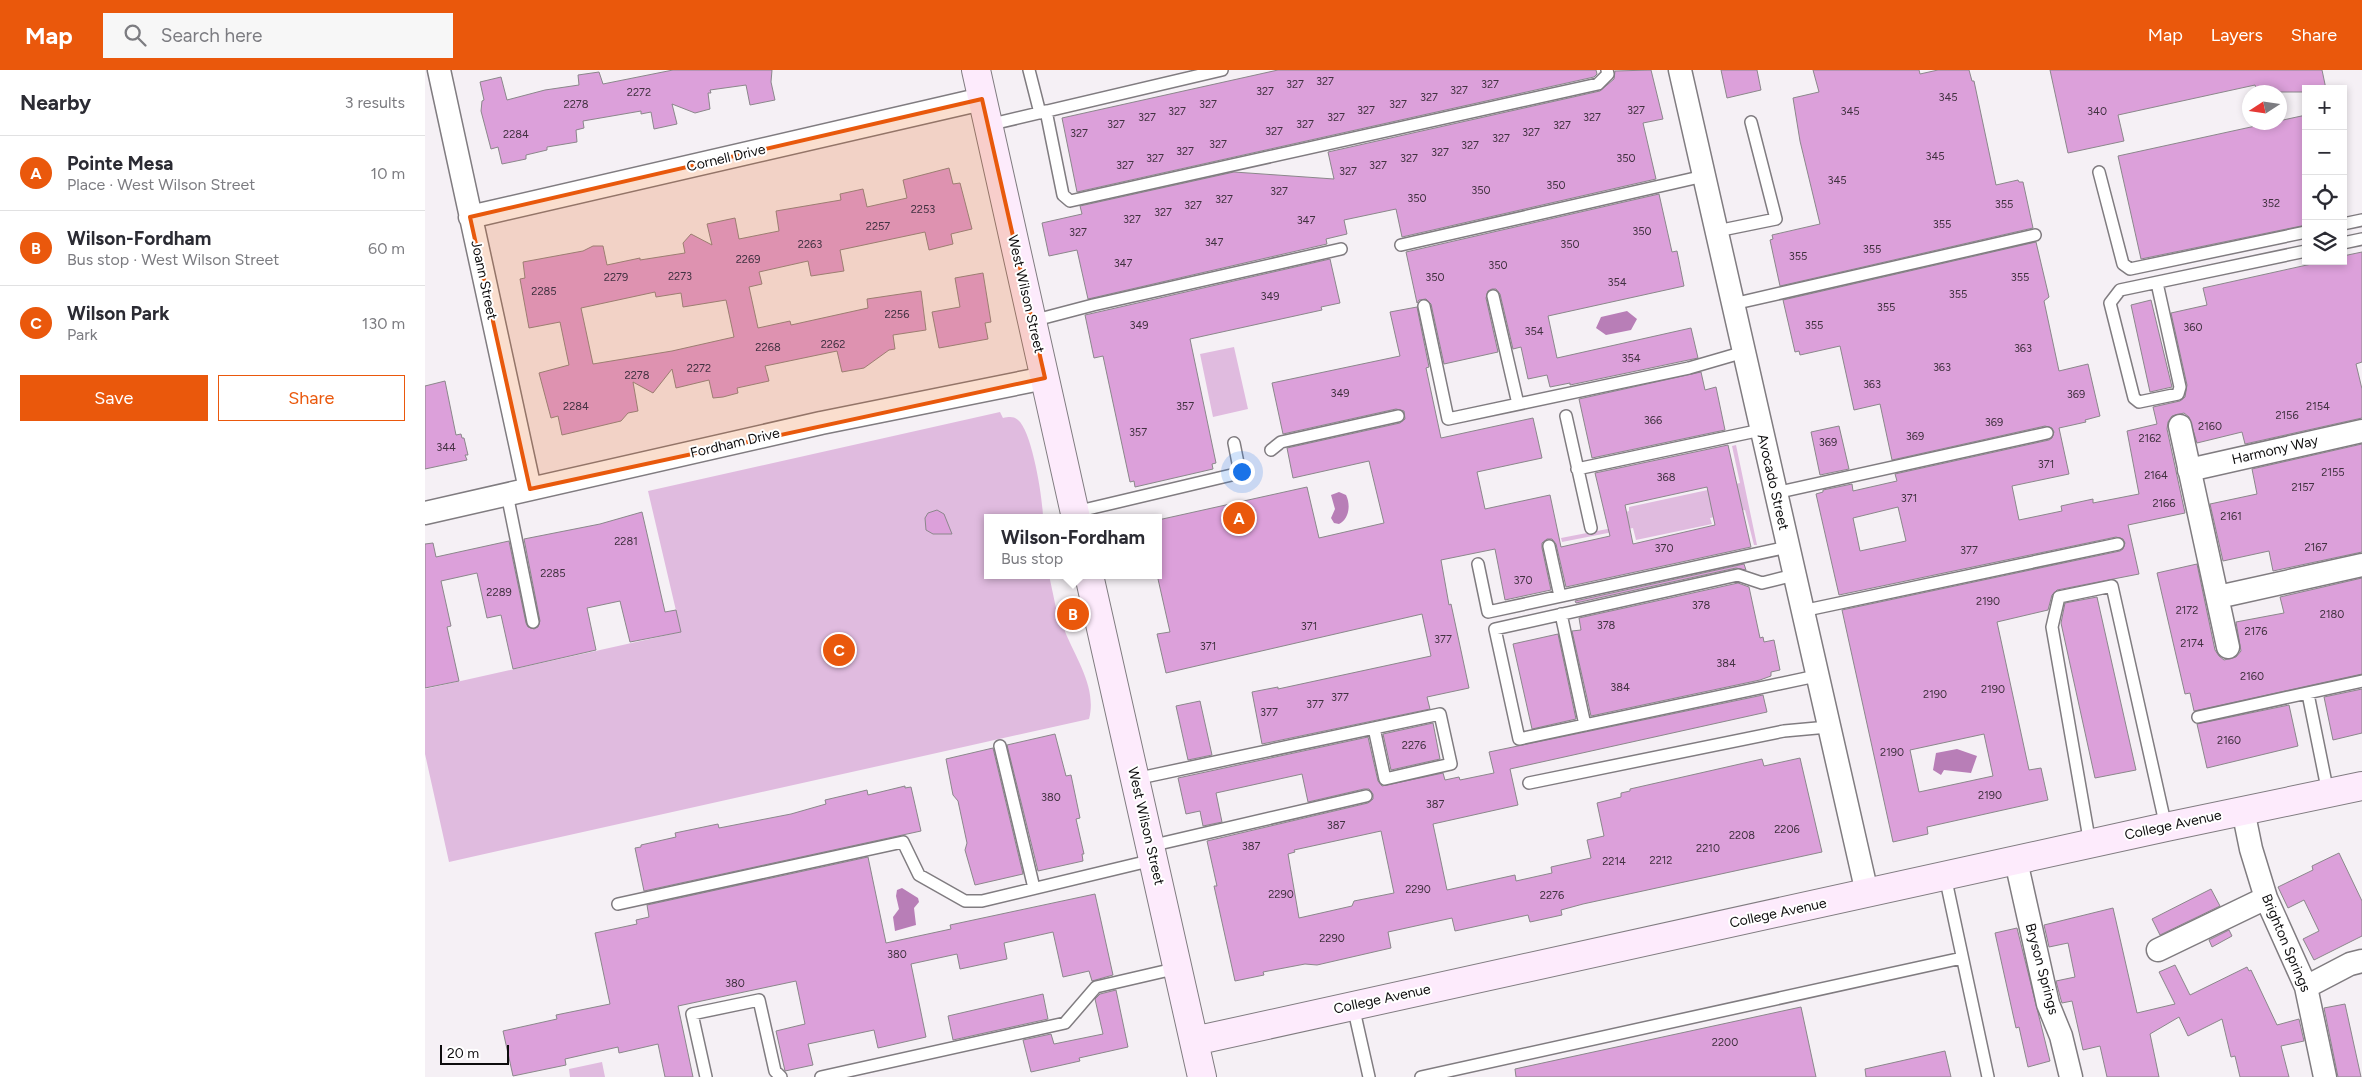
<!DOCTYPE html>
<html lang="en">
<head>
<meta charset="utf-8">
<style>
  body { margin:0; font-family:Figtree,sans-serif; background:#f7f7f7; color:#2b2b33 }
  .controls { position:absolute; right:15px; top:15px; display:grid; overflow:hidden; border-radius:0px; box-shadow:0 2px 8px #0003 }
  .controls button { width:45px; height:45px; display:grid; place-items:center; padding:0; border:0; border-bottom:1px solid #e1e1e2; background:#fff; color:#2b2b33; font:25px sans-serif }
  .compass { position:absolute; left:1817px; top:15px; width:45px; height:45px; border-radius:50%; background:#fff; box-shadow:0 2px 8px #0003; rotate:258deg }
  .scale { position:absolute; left:15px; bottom:12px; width:69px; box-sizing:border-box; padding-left:5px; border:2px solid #0d0c0d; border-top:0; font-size:14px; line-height:18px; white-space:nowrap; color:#0d0c0d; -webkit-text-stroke:4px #fff; paint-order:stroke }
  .you { position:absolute; left:816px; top:401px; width:18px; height:18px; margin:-12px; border:4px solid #fff; border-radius:50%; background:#1a73e8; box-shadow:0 0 0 8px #1a73e833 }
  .badge { display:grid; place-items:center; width:32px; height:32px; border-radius:50%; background:#ea580c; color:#fff; font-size:16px; font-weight:700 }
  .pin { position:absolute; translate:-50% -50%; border:2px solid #fff; box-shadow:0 1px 5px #0006 }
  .popup { position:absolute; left:559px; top:444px; width:178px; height:65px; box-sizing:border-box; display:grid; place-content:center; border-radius:0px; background:#fff; filter:drop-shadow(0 1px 4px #0005); font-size:16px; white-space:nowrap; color:#7c7c81 }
  .popup b { font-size:19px; color:#2b2b33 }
  .popup::after { content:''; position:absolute; left:50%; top:100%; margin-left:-10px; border:10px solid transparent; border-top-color:#fff }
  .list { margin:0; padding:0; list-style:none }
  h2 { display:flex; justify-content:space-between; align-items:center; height:65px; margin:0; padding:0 20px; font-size:21px }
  h2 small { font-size:16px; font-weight:400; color:#7c7c81 }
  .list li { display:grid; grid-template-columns:32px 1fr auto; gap:15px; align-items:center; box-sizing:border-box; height:75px; padding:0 20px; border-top:1px solid #e1e1e2 }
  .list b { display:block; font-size:19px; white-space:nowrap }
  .list p { margin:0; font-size:16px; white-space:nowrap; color:#7c7c81 }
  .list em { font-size:16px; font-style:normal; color:#7c7c81 }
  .actions { display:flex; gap:10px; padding:15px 20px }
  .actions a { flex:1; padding:11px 0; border:1px solid #ea580c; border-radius:0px; text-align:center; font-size:18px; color:#ea580c }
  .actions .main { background:#ea580c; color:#fff }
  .icon { flex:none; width:28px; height:28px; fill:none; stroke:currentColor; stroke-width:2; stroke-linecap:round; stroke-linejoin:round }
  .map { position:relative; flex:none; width:1937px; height:1007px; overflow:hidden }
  header { display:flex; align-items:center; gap:30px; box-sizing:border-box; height:70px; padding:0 25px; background:#ea580c; color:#fff }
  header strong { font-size:24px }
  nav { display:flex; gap:28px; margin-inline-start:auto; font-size:18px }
  .search { width:350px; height:45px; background:#f7f7f7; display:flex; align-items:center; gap:12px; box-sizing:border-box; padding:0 18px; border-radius:0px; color:#7c7c81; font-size:19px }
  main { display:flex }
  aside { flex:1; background:#fff }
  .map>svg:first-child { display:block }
</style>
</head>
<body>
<header>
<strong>Map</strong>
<div class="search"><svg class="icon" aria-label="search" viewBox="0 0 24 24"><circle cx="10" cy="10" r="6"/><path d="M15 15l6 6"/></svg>Search here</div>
<nav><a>Map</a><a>Layers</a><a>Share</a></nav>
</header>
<main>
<aside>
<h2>Nearby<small>3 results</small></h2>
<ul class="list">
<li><span class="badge">A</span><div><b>Pointe Mesa</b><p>Place · West Wilson Street</p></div><em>10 m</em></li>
<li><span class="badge">B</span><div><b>Wilson-Fordham</b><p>Bus stop · West Wilson Street</p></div><em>60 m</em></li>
<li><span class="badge">C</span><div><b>Wilson Park</b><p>Park</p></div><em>130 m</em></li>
</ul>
<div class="actions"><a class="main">Save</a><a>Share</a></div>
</aside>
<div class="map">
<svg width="1937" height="1007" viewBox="0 0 1937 1007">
  <rect width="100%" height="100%" fill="#f5f0f5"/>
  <path fill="#e0bbdf" d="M809 277 823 339 788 347 775 284Z
    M575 342 578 348C584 347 588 346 593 350 607 361 618 429 618 448H563V505H624L631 538C638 545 637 555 641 564 652 590 672 619 664 649L24 792 0 684V619L256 562 223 421Z
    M1311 375 1332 475H1329L1320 440 1285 448 1287 454 1211 470 1208 458 1137 472 1136 468 1203 455 1201 442 1204 441V437L1315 413 1307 376Z
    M177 992 180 1007H145L144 999Z"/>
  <path fill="#b87eb7" d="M1202 241 1212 249 1206 260 1181 265 1171 258 1176 247Z
    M914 422 921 425C926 435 924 449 914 454L909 453 906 448 910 439 906 425Z
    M1532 679 1552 686 1546 703 1519 700 1516 705 1508 700 1511 683Z
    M477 818 493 828 494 832 489 838 491 855 470 861 468 847 474 839 471 826 472 820Z"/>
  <path fill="#dca0da" stroke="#8b878b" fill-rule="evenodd" d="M248 0H347L346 12 350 30 325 35 321 15 285 20 286 23H283L285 39 270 43 247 34 252 54 229 59 226 42 216 44V41L158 51 159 58 151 60 152 72 122 77V80L101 85V89L77 94 73 77 66 79 56 41 57 31 59 30 55 12 76 7 82 30 120 20 154 15 153 5 174 2 178 14Z
    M853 0H1171L1172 4 1169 7 652 122 637 48Z
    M1226 0 1238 49 1218 53 1231 109 977 167 971 139 919 150 922 164 901 169 902 174 663 229 652 180 624 186 617 153 657 144 655 136 809 102 909 109 903 82 1175 21 1189 9 1190 1Z
    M1296 0H1332L1336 20 1302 28Z
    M1388 0H1494L1495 4 1513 0H1544L1547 11H1549L1571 115 1593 110 1594 112H1598L1608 158 1355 216 1345 170 1348 169 1347 165 1395 154 1375 71 1368 28 1394 22Z
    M1625 0H1897L1901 19H1881V22H1832L1830 15 1693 45 1699 71 1643 83Z
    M1881 45V155L1716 189 1693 86Z
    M524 98 528 114 535 113 547 159 526 164 528 174 504 180 500 162 415 180 419 201 386 206 383 191 334 202 337 214 324 217 333 258 365 251 366 255 443 238 442 229 496 221 501 260 468 265 470 279 464 280 439 298 417 302 412 281 340 296 344 311 312 318 313 323 298 327 288 328 284 310 251 318 247 299 228 323 208 312 213 341 203 343 196 351 137 365 133 346 126 348 114 303 144 295 135 252 104 258 95 209 100 208 98 192 158 181 168 176H178L182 195 215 188V190L260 183 258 173 266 164 287 175 282 154 310 148 314 169 354 161 351 141 416 130 415 124 438 119 442 137 482 128 478 110ZM230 222 231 227 256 223 258 237 301 230 309 267 247 281 168 294 156 238Z
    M1234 124 1247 182 1252 181 1259 216 1123 246 1132 288 1266 258 1273 288 1145 315V313L1125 317 1122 305 1103 309 1096 277 1088 279 1075 224 1071 219H1067L1063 221 1061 228 1073 282 1019 294 1006 234 1001 229 994 230 992 233 981 182Z
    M1611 172 1624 227 1619 231 1634 301 1663 294 1675 346 1660 350 1661 352 1634 358 1644 404 1587 416 1594 450 1637 441 1636 436 1668 429V433L1714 424 1702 361 1732 354 1728 337 1755 331 1760 327 1762 315 1746 243 1782 235 1778 218 1900 191H1920L1918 186 1937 182V292L1931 294 1937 319V348L1820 374 1817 362 1772 373 1764 347 1759 343 1747 346 1743 352 1742 359 1760 443 1703 455 1714 504 1632 520 1627 525 1623 540 1572 552 1604 700 1616 698 1623 730 1502 757 1503 764 1468 772 1417 540 1695 481 1698 479 1700 473 1698 469 1691 467 1414 525 1391 424 1398 422V420L1427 414 1428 421 1472 411 1470 404 1624 370 1627 368 1629 362 1627 358 1620 356 1467 390 1455 334 1429 340 1415 276 1375 285 1374 281 1370 282 1358 230ZM1473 437 1481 471 1435 481 1428 448ZM1559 664 1568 706 1494 722 1485 680Z
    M905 189 915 233 896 237 897 240 765 269 791 393 787 394 788 399 710 417 709 411 705 412 678 286 669 288 660 245Z
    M558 203 566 252 560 253 563 269 514 278 507 242 535 237 530 208Z
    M1726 230 1747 317 1725 322 1706 235Z
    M992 237 1004 297 1001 298 1016 368 1108 348 1117 388 1052 402 1060 439 1125 425 1136 477 1185 466 1170 403 1303 375 1326 477 1141 517 1131 474 1127 469H1122L1117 473V478L1126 520 1080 530 1070 479 1016 490 1024 535 1026 534 1044 618 1002 627 1005 639 837 674 827 622 853 617V619L1006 586 997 544 741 603 732 564 745 562 733 509V450L882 417 894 468 959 453 944 391 868 408 862 378 975 353 980 349 979 341 971 339 858 364 847 313 975 286 965 242ZM1282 417 1290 455 1208 474 1200 435Z
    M1276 302 1280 320 1291 317 1300 360 1167 388 1154 329Z
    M20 311 31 365 36 364 37 368H39L43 385H40L42 390 0 399V316Z
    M1414 356 1424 399 1395 405 1386 362Z
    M1937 374V482L1848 501 1844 481 1798 491 1785 434 1832 424 1827 399Z
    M512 440 519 444 527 464H508L501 460 500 448 503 443Z
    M217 442 240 542 251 540 256 562 205 572 195 531 162 538 171 580 88 599 76 545 62 548 52 503 16 511 26 556 22 557 34 611 0 618V474L8 473 11 487 84 471 101 553 103 557 109 559 113 557 115 551 99 469 175 454Z
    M1319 494 1321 500 1311 498 1151 533 1150 531Z
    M1772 494 1790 580 1794 586 1799 590 1811 587 1816 581 1811 552 1859 543 1855 527 1937 508V604L1769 641 1765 623 1760 624 1732 503Z
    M1313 513 1324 517 1335 568 1338 567 1339 572 1349 570 1355 600 1346 602V606L1335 610 1166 646 1147 561 1156 560 1154 548Z
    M1672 527 1711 700 1670 708 1636 553 1640 533Z
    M1133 564 1151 649 1107 659 1088 574Z
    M1937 619V663L1908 670 1899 627Z
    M1338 625 1342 642 1085 699 1093 735 1008 754 1022 820 1090 805 1091 811 1127 803 1126 797 1166 788 1162 770 1179 766 1172 733 1196 727V723L1205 721V719L1337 689 1339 696 1375 688 1397 782 1158 834 1136 840 1137 845 1105 852 1103 845 1030 861 1027 848 963 862 966 878 892 895 880 894 838 902 839 905 810 911 789 816H792L782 771 943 733 948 729V724L944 719H939L883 732 877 704 791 723 797 752 778 756 775 741 761 744 753 708 943 667 953 711 957 716 1018 703 1020 710 1034 707 1035 710 1069 703 1064 682ZM956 761 969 823 929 831 927 836 874 848 863 784 870 782 869 780Z
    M775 631 787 685 763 690 751 636Z
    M1864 635 1873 676 1782 698 1772 654Z
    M1008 653 1015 689 966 700 958 664Z
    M630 664 641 706 646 705 655 748 651 749 659 784H657L658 791 613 801 582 675Z
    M568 678 598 804 550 815 540 780 542 773 533 731 528 725 521 689Z
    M480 716V718L486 717 496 761 219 821 210 778 216 777V775L251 767 250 763 293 754 294 758 366 744 401 734 400 730 430 723 442 720 443 725Z
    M1914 783 1937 831V866L1889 890 1878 869 1894 861 1879 830 1863 838 1853 817 1888 800 1887 796Z
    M443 787 461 873 526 859 525 855 670 824 688 905 667 911 664 901 638 907 628 862 579 873 582 889 535 899 532 884 486 894 501 967 453 978 449 960 383 974 388 995 360 1001 351 961 380 954 371 911 253 936 268 1007H240L233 974 194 983 193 977 140 989 141 995 88 1006 78 961 132 949 131 945 185 934 170 863 212 854 211 850 224 847 222 835Z
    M1786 819 1795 836 1735 865 1727 849Z
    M1688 838 1712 943 1750 934 1734 902 1750 895 1765 925 1822 897 1824 901 1826 900 1852 955 1874 949 1879 971 1856 976 1864 1007H1815L1810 986 1806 987 1797 949 1763 966 1754 947 1725 964 1734 1007H1682L1675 976 1658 980 1647 931 1637 933 1636 930 1631 911 1650 907 1643 873 1624 877 1619 855Z
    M1592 858 1625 991 1603 997 1594 957 1591 958 1570 863Z
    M1804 860 1807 866 1787 877 1784 870Z
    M691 920 703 977 654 988 655 991 606 1002 598 970 626 964 629 974 678 964 670 929 675 924Z
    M618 924 623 949 528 970 523 946Z
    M1920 934 1936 1007H1913L1899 938Z
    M1376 937 1391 1007H1091L1090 999Z
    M1520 981 1526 1007H1441L1440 999Z"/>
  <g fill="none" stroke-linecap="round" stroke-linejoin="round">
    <g stroke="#807c80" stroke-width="14">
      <path id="lane" d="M604 0 615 43
        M621 41 638 125 645 131 1173 14 1183 4 1182 0
        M563 55 797 0
        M1674 102 1698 194 1705 199 1881 162
        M1918 154 1937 150
        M1292 161 1351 149 1326 52
        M1918 173 1937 169
        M976 175 1279 106
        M1732 213 1755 317 1753 324 1714 332 1709 328 1685 233 1695 220 1881 181
        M1068 226 1093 334
        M1308 234 1610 165
        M999 236 1023 349 1264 298 1319 282
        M607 251 668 235 916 179
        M1141 346 1166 458
        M846 380 856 372 973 346
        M1152 399 1336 360
        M1350 423 1622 363
        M82 424 108 552
        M650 442 815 403 809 373
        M1124 476 1135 526
        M1053 494 1063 542 1363 477
        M1369 505 1337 513 1313 505 1070 559 1094 669 1391 606
        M1377 541 1693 474
        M1136 544 1160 655
        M1883 624 1903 723
        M1773 647 1937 611
        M575 676 609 818
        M710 709 1015 644 1026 694 960 709 949 658
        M1104 713 1359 661 1403 657
        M1665 774 1627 557 1634 527 1687 516 1741 757
        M725 776 941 726
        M1520 806 1563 1007
        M193 834 478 772 494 805 540 831H557L728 790
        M928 936 944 1007
        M281 1007 267 944 334 930 350 1001 356 1007
        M396 1007 640 953 671 917 753 898
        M996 1007 1537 888"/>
    </g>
    <g stroke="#807c80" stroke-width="25">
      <path id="street" d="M14 0 105 419
        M1255 0 1442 823
        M45 147 557 29
        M1755 356 1803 577
        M1764 400 1937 361
        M0 443 396 353 620 308
        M1793 527 1937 495
        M1818 740 1826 779 1841 828 1881 917 1900 1007
        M1591 791 1623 934 1636 966 1646 1007
        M1733 880 1841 828
        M1881 917 1925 894 1937 891"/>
    </g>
    <g stroke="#807c80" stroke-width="30">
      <path id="secondary" d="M551 0 651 448
        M664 505 777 1007
        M769 971 1741 757 1937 716"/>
    </g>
    <use href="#lane" stroke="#fff" stroke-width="11"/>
    <use href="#street" stroke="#fff" stroke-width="22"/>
    <use href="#secondary" stroke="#fdebfc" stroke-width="28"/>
  </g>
  <path fill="#e8590c" fill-opacity="0.2" stroke="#e8590c" stroke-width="4" stroke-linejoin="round" d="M557 29 620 308 105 419 45 147Z"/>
  <g text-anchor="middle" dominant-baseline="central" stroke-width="4" stroke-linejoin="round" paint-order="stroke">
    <g font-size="11" fill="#413140">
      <text x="900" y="11">327</text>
      <text x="870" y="14">327</text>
      <text x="1065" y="14">327</text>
      <text x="1034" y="20">327</text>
      <text x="840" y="21">327</text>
      <text x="214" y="22">2272</text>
      <text x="1004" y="27">327</text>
      <text x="1523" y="27">345</text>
      <text x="151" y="34">2278</text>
      <text x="783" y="34">327</text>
      <text x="973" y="34">327</text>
      <text x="941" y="40">327</text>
      <text x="1211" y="40">327</text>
      <text x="752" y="41">327</text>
      <text x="1425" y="41">345</text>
      <text x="1672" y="41">340</text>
      <text x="722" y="47">327</text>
      <text x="911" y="47">327</text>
      <text x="1167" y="47">327</text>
      <text x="691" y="54">327</text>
      <text x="880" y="54">327</text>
      <text x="1137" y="55">327</text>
      <text x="849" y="61">327</text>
      <text x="1106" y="62">327</text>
      <text x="654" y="63">327</text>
      <text x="91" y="64">2284</text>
      <text x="1076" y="68">327</text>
      <text x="793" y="74">327</text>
      <text x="1045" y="75">327</text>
      <text x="760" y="81">327</text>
      <text x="1015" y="82">327</text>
      <text x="1510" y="86">345</text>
      <text x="730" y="88">327</text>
      <text x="984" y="88">327</text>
      <text x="1201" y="88">350</text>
      <text x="700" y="95">327</text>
      <text x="953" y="95">327</text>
      <text x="923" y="101">327</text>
      <text x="1412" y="110">345</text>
      <text x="1131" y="115">350</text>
      <text x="1056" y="120">350</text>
      <text x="854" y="121">327</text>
      <text x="992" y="128">350</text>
      <text x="799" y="129">327</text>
      <text x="1846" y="133">352</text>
      <text x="1579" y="134">355</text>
      <text x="768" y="135">327</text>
      <text x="498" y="139">2253</text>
      <text x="738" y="142">327</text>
      <text x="707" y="149">327</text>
      <text x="881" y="150">347</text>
      <text x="1517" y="154">355</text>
      <text x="453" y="156">2257</text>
      <text x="1217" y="161">350</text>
      <text x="653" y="162">327</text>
      <text x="789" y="172">347</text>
      <text x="385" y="174">2263</text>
      <text x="1145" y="174">350</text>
      <text x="1447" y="179">355</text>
      <text x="1373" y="186">355</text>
      <text x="323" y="189">2269</text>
      <text x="698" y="193">347</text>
      <text x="1073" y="195">350</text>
      <text x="255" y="206">2273</text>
      <text x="191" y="207">2279</text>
      <text x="1010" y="207">350</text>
      <text x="1595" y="207">355</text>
      <text x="1192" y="212">354</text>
      <text x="119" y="221">2285</text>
      <text x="1533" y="224">355</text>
      <text x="845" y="226">349</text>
      <text x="1461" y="237">355</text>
      <text x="472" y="244">2256</text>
      <text x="714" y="255">349</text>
      <text x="1389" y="255">355</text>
      <text x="1768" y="257">360</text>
      <text x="1109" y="261">354</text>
      <text x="408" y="274">2262</text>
      <text x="343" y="277">2268</text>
      <text x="1598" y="278">363</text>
      <text x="1206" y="288">354</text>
      <text x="1517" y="297">363</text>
      <text x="274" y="298">2272</text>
      <text x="212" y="305">2278</text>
      <text x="1447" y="314">363</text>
      <text x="915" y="323">349</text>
      <text x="1651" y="324">369</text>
      <text x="151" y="336">2284</text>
      <text x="760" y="336">357</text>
      <text x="1893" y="336">2154</text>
      <text x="1862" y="345">2156</text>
      <text x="1228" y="350">366</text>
      <text x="1569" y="352">369</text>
      <text x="1785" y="356">2160</text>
      <text x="713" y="362">357</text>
      <text x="1490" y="366">369</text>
      <text x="1725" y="368">2162</text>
      <text x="1403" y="372">369</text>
      <text x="21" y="377">344</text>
      <text x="1621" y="394">371</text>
      <text x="1908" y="402">2155</text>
      <text x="1731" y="405">2164</text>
      <text x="1241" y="407">368</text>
      <text x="1878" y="417">2157</text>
      <text x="1484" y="428">371</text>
      <text x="1739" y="433">2166</text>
      <text x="1806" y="446">2161</text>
      <text x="201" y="471">2281</text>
      <text x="1891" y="477">2167</text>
      <text x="1239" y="478">370</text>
      <text x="1544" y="480">377</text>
      <text x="128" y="503">2285</text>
      <text x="1098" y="510">370</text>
      <text x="74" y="522">2289</text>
      <text x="1563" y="531">2190</text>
      <text x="1276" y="535">378</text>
      <text x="1762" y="540">2172</text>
      <text x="1907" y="544">2180</text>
      <text x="1181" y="555">378</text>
      <text x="884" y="556">371</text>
      <text x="1831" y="561">2176</text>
      <text x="1018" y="569">377</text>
      <text x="1767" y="573">2174</text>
      <text x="783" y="576">371</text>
      <text x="1301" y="593">384</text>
      <text x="1827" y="606">2160</text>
      <text x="1195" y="617">384</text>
      <text x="1568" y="619">2190</text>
      <text x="1510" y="624">2190</text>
      <text x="915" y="627">377</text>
      <text x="890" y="634">377</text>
      <text x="844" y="642">377</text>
      <text x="1804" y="670">2160</text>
      <text x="989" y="675">2276</text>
      <text x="1467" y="682">2190</text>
      <text x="1565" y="725">2190</text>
      <text x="626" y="727">380</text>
      <text x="1010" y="734">387</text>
      <text x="911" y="755">387</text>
      <text x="1362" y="759">2206</text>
      <text x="1317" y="765">2208</text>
      <text x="826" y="776">387</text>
      <text x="1283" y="778">2210</text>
      <text x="1236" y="790">2212</text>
      <text x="1189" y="791">2214</text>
      <text x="993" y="819">2290</text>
      <text x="856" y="824">2290</text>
      <text x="1127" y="825">2276</text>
      <text x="907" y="868">2290</text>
      <text x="472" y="884">380</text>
      <text x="310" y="913">380</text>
      <text x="1300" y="972">2200</text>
    </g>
    <g font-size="14" fill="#0d0c0d" stroke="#fff">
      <text transform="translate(301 88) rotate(-13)">Cornell Drive</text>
      <text transform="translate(59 210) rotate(78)">Joann Street</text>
      <text transform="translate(601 224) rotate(77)">West Wilson Street</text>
      <text transform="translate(310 373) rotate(-13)">Fordham Drive</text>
      <text transform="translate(1850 380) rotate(-13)">Harmony Way</text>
      <text transform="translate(1348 412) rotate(77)">Avocado Street</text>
      <text transform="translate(1748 755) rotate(-12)">College Avenue</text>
      <text transform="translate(721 756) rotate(77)">West Wilson Street</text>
      <text transform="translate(1353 843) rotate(-12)">College Avenue</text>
      <text transform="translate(1861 873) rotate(67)">Brighton Springs</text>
      <text transform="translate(1617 899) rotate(75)">Bryson Springs</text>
      <text transform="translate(957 929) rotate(-12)">College Avenue</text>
    </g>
  </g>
</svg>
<div class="controls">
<button>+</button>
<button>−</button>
<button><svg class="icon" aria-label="locate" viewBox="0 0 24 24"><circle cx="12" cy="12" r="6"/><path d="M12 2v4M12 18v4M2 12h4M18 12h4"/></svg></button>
<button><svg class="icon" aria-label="layers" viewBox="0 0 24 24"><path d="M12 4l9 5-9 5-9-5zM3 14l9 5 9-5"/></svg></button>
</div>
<svg class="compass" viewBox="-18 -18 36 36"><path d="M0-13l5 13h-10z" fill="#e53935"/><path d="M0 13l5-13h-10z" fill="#7c7c81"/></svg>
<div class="scale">20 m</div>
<div class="you"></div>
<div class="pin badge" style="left:814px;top:448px">A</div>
<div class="pin badge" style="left:648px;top:544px">B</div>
<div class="popup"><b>Wilson-Fordham</b>Bus stop</div>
<div class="pin badge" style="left:414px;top:580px">C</div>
</div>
</main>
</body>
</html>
